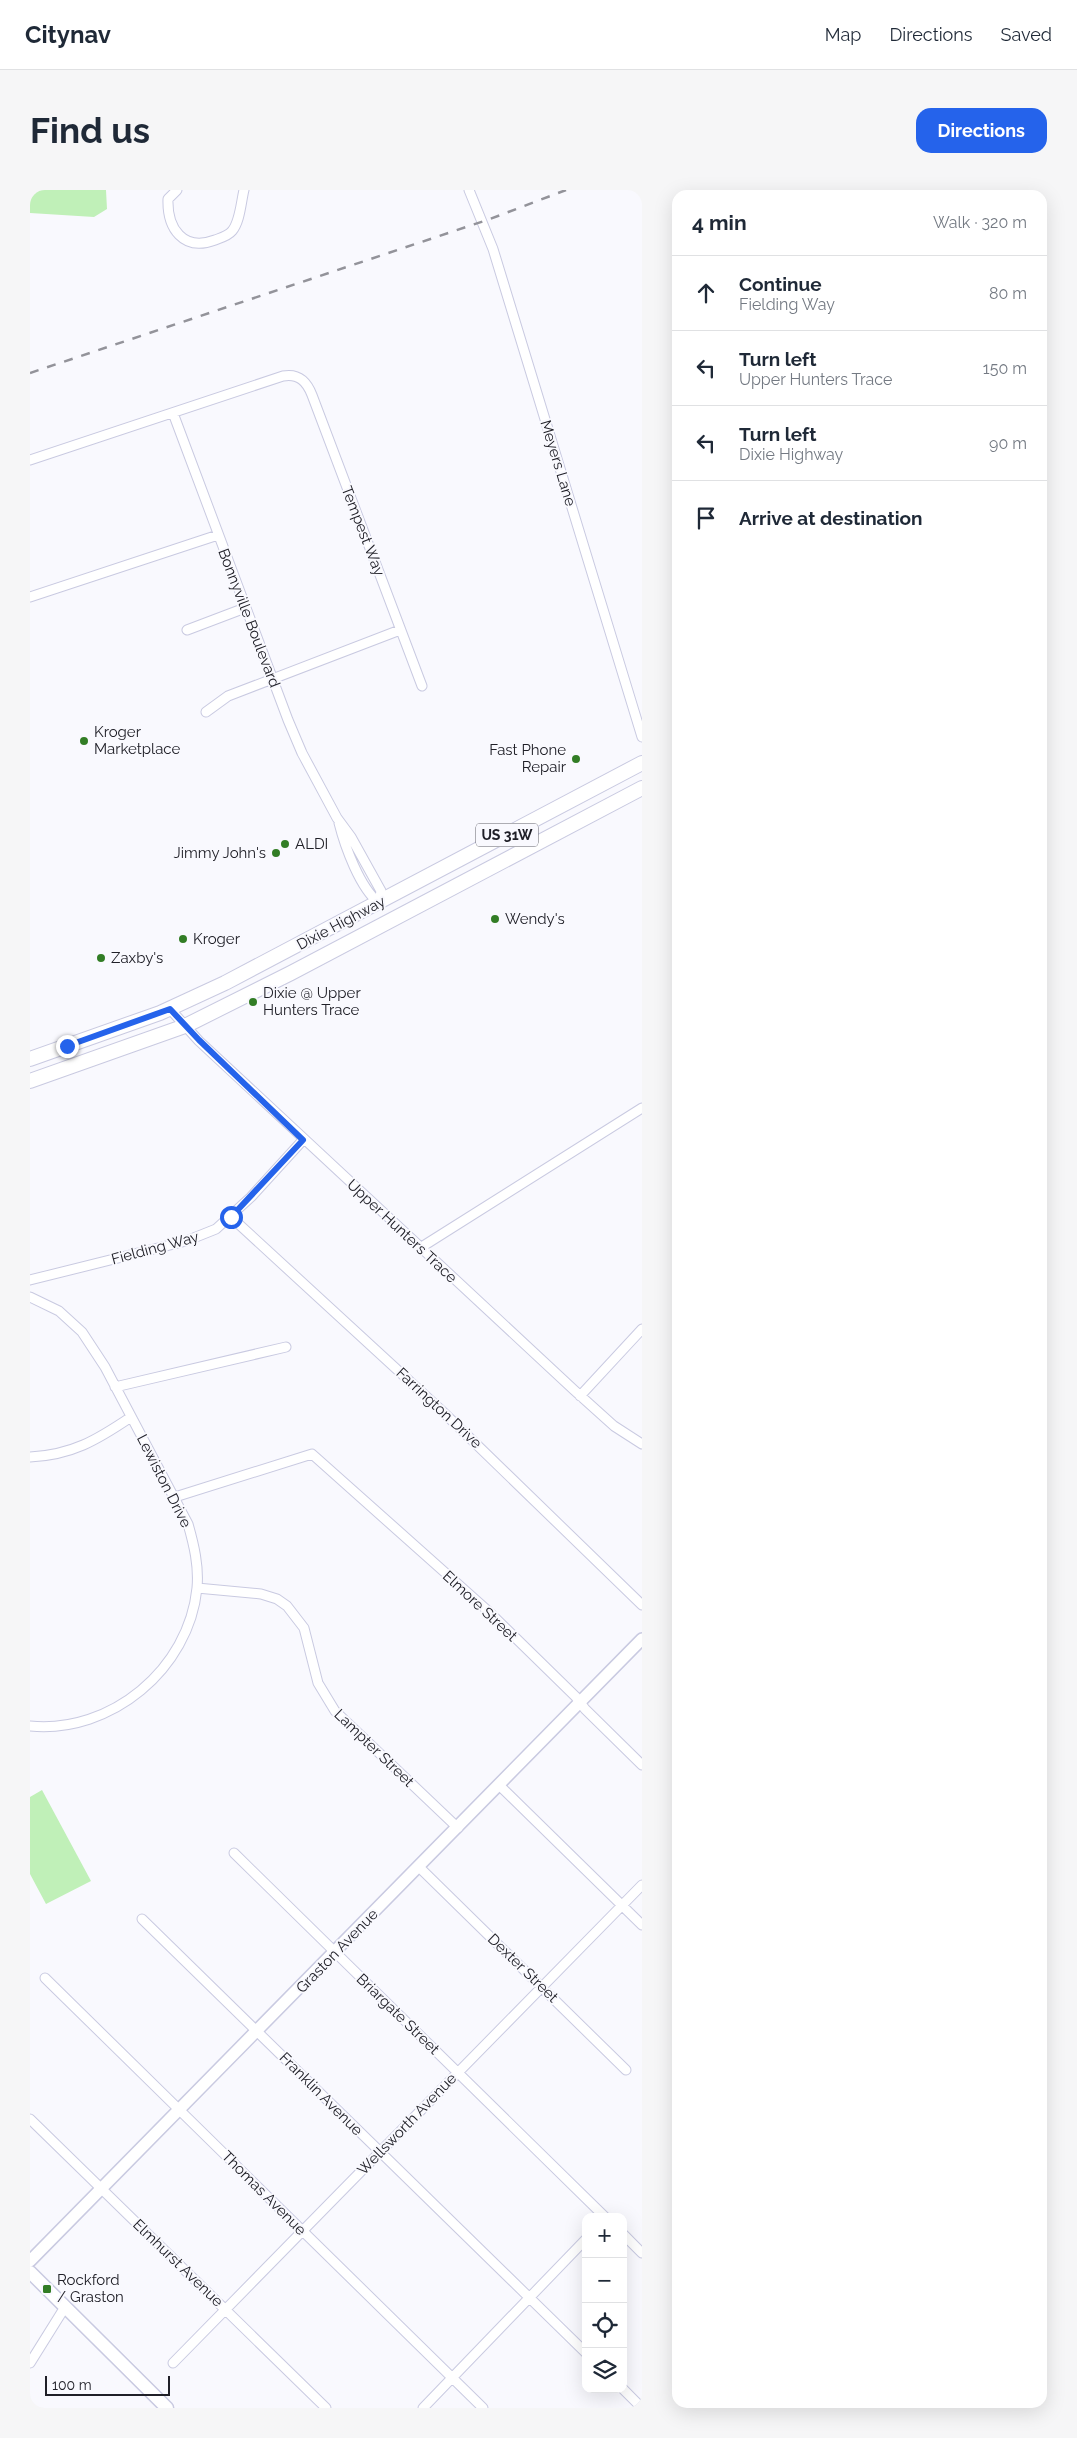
<!DOCTYPE html>
<html lang="en">
<head>
<meta charset="utf-8">
<style>
  body { margin:0; font-family:Raleway,sans-serif; background:#f6f6f7; color:#1f2937 }
  .controls { position:absolute; right:15px; bottom:15px; display:grid; overflow:hidden; border-radius:10px; box-shadow:0 5px 20px #0002 }
  .controls button { width:45px; height:45px; display:grid; place-items:center; padding:0; border:0; border-bottom:1px solid #e0e1e3; background:#fff; color:#1f2937; font:25px sans-serif }
  .scale { position:absolute; left:15px; bottom:12px; width:125px; box-sizing:border-box; padding-left:5px; border:2px solid #202028; border-top:0; font-size:14px; line-height:18px; white-space:nowrap; color:#202028; -webkit-text-stroke:4px #f9f9fe; paint-order:stroke }
  .stop { position:absolute; width:15px; height:15px; margin:-11px; border:4px solid #2563eb; border-radius:50%; background:#fff }
  .stop.end { background:#2563eb; border-color:#fff; box-shadow:0 1px 5px #0008 }
  .list { margin:0; padding:0; list-style:none }
  h2 { display:flex; justify-content:space-between; align-items:center; height:65px; margin:0; padding:0 20px; font-size:21px }
  h2 small { font-size:16px; font-weight:400; color:#747a83 }
  .list li { display:grid; grid-template-columns:32px 1fr auto; gap:15px; align-items:center; box-sizing:border-box; height:75px; padding:0 20px; border-top:1px solid #e0e1e3 }
  .list b { display:block; font-size:19px; white-space:nowrap }
  .list p { margin:0; font-size:16px; white-space:nowrap; color:#747a83 }
  .list em { font-size:16px; font-style:normal; color:#747a83 }
  .icon { flex:none; width:28px; height:28px; fill:none; stroke:currentColor; stroke-width:2; stroke-linecap:round; stroke-linejoin:round }
  .map { position:relative; flex:none; width:612px; height:2218px; overflow:hidden; border-radius:15px }
  header { display:flex; align-items:center; gap:30px; box-sizing:border-box; height:70px; padding:0 25px; background:#fff; border-bottom:1px solid #e0e1e3 }
  header strong { font-size:24px }
  nav { display:flex; gap:28px; margin-inline-start:auto; font-size:18px }
  .intro { display:flex; align-items:center; justify-content:space-between; box-sizing:border-box; height:120px; padding:0 30px }
  h1 { margin:0; font-size:35px }
  .button { padding:12px 22px; border-radius:15px; background:#2563eb; color:#fff; font-size:18px; font-weight:700 }
  main { display:flex; gap:30px; padding:0 30px }
  aside { flex:1; background:#fff; border-radius:15px; box-shadow:0 5px 20px #0002 }
  .map>svg:first-child { display:block }
</style>
</head>
<body>
<header>
<strong>Citynav</strong>
<nav><a>Map</a><a>Directions</a><a>Saved</a></nav>
</header>
<div class="intro"><h1>Find us</h1><a class="button">Directions</a></div>
<main>
<div class="map">
<svg width="612" height="2218" viewBox="0 0 612 2218">
  <rect width="100%" height="100%" fill="#f9f9fe"/>
  <path fill="#c0f0b8" d="M0 0H76L77 19 64 27 0 23Z
    M12 1600 61 1691 16 1714 0 1684V1607Z"/>
  <g fill="none" stroke-linecap="round" stroke-linejoin="round">
    <g stroke="#c9cae1" stroke-width="11">
      <path id="minor" d="M147 0 138 9C137 38 153 62 185 50 190 48 198 46 202 41 210 32 211 12 214 0
        M439 0 463 59 612 547
        M143 223 258 530 272 563 307 628 321 647 351 701 349 713
        M0 270 253 186C269 183 277 192 282 205L392 496
        M0 407 188 345
        M157 440 215 418
        M176 522 198 506 370 440
        M309 633C315 657 330 698 349 713
        M140 819 169 851 544 1200 584 1236 612 1254
        M201 1027 411 1220 612 1415
        M390 1058 612 918
        M0 1090 156 1051 186 1039 221 1007 273 950
        M0 1107 29 1121 52 1142 75 1177 158 1334C164 1355 169 1376 167 1398 159 1479 81 1544 0 1536
        M85 1197 256 1157
        M550 1206 612 1139
        M0 1267C42 1265 67 1250 101 1227
        M145 1307 282 1264 457 1420 546 1507 555 1519 612 1575
        M167 1398 231 1404 247 1409 257 1416 274 1438 288 1493 305 1521 428 1638
        M469 1595 612 1735
        M204 1663 575 2027
        M389 1677 596 1880
        M112 1729 556 2163
        M15 1788 453 2218
        M0 1929 296 2218
        M593 2044 612 2063
        M0 2173 35 2117
        M143 2173 612 1695
        M593 2199 612 2218
        M393 2218 556 2049"/>
    </g>
    <g stroke="#c9cae1" stroke-width="14">
      <path id="tertiary" d="M0 2071 612 1449"/>
    </g>
    <g stroke="#c9cae1" stroke-width="15">
      <path id="secondary" d="M0 2082 137 2218"/>
    </g>
    <g stroke="#c9cae1" stroke-width="16">
      <path id="primary" d="M0 869 130 823 195 793 612 573
        M0 891 155 836 261 783 612 598"/>
    </g>
    <use href="#minor" stroke="#fff" stroke-width="9"/>
    <use href="#tertiary" stroke="#fff" stroke-width="11"/>
    <use href="#secondary" stroke="#fff" stroke-width="12"/>
    <use href="#primary" stroke="#fff" stroke-width="14"/>
    <path stroke="#93939a" stroke-width="2.5" stroke-dasharray="9 9" stroke-linecap="butt" d="M0 183 460 29 536 0"/>
  </g>
  <g fill="none" stroke-linecap="round" stroke-linejoin="round">
    <path stroke="#2563eb" stroke-width="6" d="M37 856 140 819 169 850 273 950 201 1027"/>
  </g>
  <g fill="#327d25" stroke="#f9f9fe" stroke-width="2">
    <circle cx="54" cy="551" r="5"/>
    <circle cx="546" cy="569" r="5"/>
    <circle cx="255" cy="654" r="5"/>
    <circle cx="246" cy="663" r="5"/>
    <circle cx="465" cy="729" r="5"/>
    <circle cx="153" cy="749" r="5"/>
    <circle cx="71" cy="768" r="5"/>
    <circle cx="223" cy="812" r="5"/>
    <rect x="12" y="2094" width="10" height="10" rx="2.5"/>
  </g>
  <g text-anchor="middle" dominant-baseline="central" stroke-width="4" stroke-linejoin="round" paint-order="stroke">
    <rect fill="#f9f9fe" stroke="#616168" stroke-width="1" x="446" y="633.5" width="62" height="23" rx="4"/>
    <g font-size="14" font-weight="bold" fill="#202028">
      <text x="477" y="645">US 31W</text>
    </g>
    <g font-size="15" fill="#202028" stroke="#f9f9fe">
      <text transform="translate(528 273) rotate(73)">Meyers Lane</text>
      <text transform="translate(333 341) rotate(69)">Tempest Way</text>
      <text transform="translate(219 428) rotate(69)">Bonnyville Boulevard</text>
      <text transform="translate(311 733) rotate(-28)">Dixie Highway</text>
      <text transform="translate(372 1041) rotate(43)">Upper Hunters Trace</text>
      <text transform="translate(125 1058) rotate(-15)">Fielding Way</text>
      <text transform="translate(409 1218) rotate(43)">Farrington Drive</text>
      <text transform="translate(134 1291) rotate(63)">Lewiston Drive</text>
      <text transform="translate(450 1416) rotate(43)">Elmore Street</text>
      <text transform="translate(344 1558) rotate(44)">Lampter Street</text>
      <text transform="translate(307 1761) rotate(-46)">Graston Avenue</text>
      <text transform="translate(493 1778) rotate(44)">Dexter Street</text>
      <text transform="translate(368 1824) rotate(44)">Briargate Street</text>
      <text transform="translate(291 1904) rotate(45)">Franklin Avenue</text>
      <text transform="translate(377 1934) rotate(-46)">Wellsworth Avenue</text>
      <text transform="translate(234 2003) rotate(45)">Thomas Avenue</text>
      <text transform="translate(148 2073) rotate(44)">Elmhurst Avenue</text>
    </g>
    <g font-size="15" fill="#202028" stroke="#f9f9fe" text-anchor="start">
      <text x="64" y="542">Kroger<tspan x="64" dy="17">Marketplace</tspan></text>
      <text x="536" y="560" text-anchor="end">Fast Phone<tspan x="536" dy="17">Repair</tspan></text>
      <text x="265" y="654">ALDI</text>
      <text x="236" y="663" text-anchor="end">Jimmy John's</text>
      <text x="475" y="729">Wendy's</text>
      <text x="163" y="749">Kroger</text>
      <text x="81" y="768">Zaxby's</text>
      <text x="233" y="803">Dixie @ Upper<tspan x="233" dy="17">Hunters Trace</tspan></text>
      <text x="27" y="2090">Rockford<tspan x="27" dy="17">/ Graston</tspan></text>
    </g>
  </g>
</svg>
<div class="controls">
<button>+</button>
<button>−</button>
<button><svg class="icon" aria-label="locate" viewBox="0 0 24 24"><circle cx="12" cy="12" r="6"/><path d="M12 2v4M12 18v4M2 12h4M18 12h4"/></svg></button>
<button><svg class="icon" aria-label="layers" viewBox="0 0 24 24"><path d="M12 4l9 5-9 5-9-5zM3 14l9 5 9-5"/></svg></button>
</div>
<div class="scale">100 m</div>
<div class="stop" style="left:201px;top:1027px"></div>
<div class="stop end" style="left:37px;top:856px"></div>
</div>
<aside>
<h2>4 min<small>Walk · 320 m</small></h2>
<ul class="list">
<li><svg class="icon" aria-label="ahead" viewBox="0 0 24 24"><path d="M12 20V5M6 11l6-6 6 6"/></svg><div><b>Continue</b><p>Fielding Way</p></div><em>80 m</em></li>
<li><svg class="icon" aria-label="left" viewBox="0 0 24 24"><path d="M17 20v-9H6M10 6l-5 5 5 5"/></svg><div><b>Turn left</b><p>Upper Hunters Trace</p></div><em>150 m</em></li>
<li><svg class="icon" aria-label="left" viewBox="0 0 24 24"><path d="M17 20v-9H6M10 6l-5 5 5 5"/></svg><div><b>Turn left</b><p>Dixie Highway</p></div><em>90 m</em></li>
<li><svg class="icon" aria-label="arrive" viewBox="0 0 24 24"><path d="M6 21V4h12l-3 4 3 4H6"/></svg><div><b>Arrive at destination</b></div></li>
</ul>
</aside>
</main>
</body>
</html>
